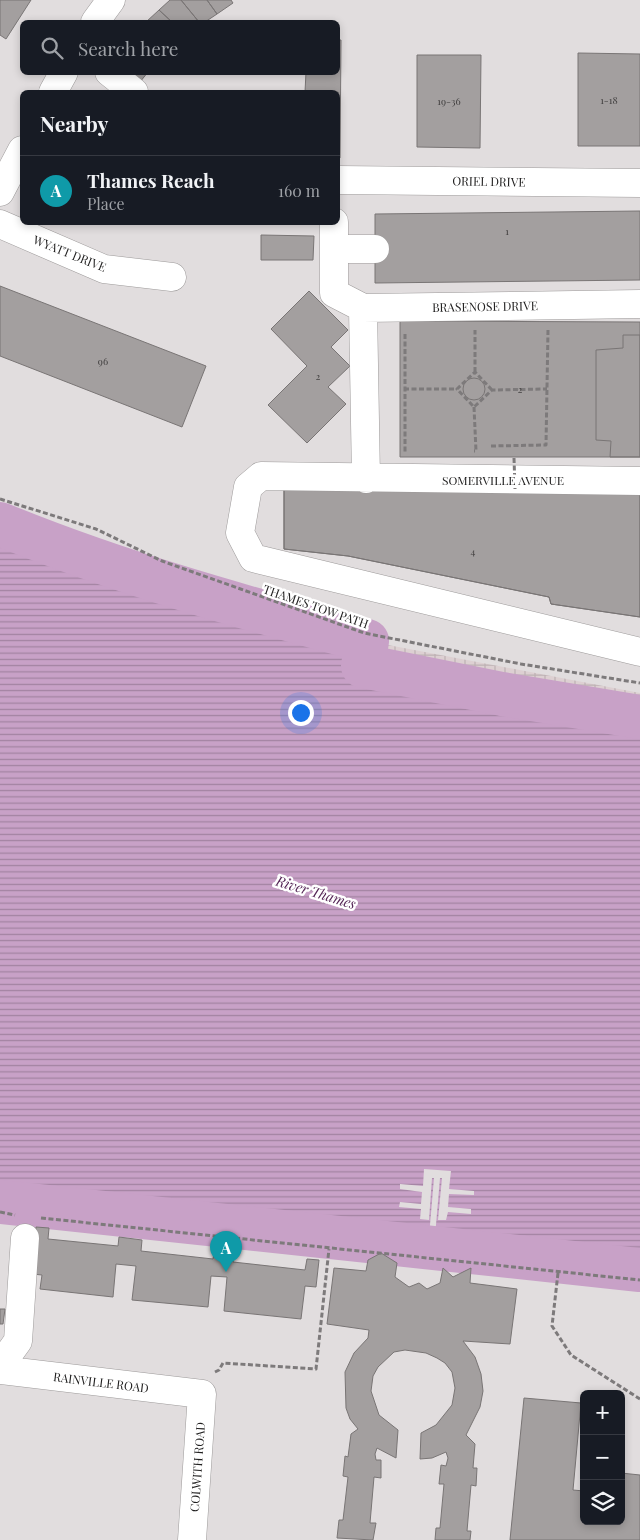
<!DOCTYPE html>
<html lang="en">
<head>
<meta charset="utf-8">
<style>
  body { margin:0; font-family:"Playfair Display",serif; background:#20242c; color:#f1f3f6 }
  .controls { position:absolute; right:15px; bottom:15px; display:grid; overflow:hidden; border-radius:8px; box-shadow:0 2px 8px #0003 }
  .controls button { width:45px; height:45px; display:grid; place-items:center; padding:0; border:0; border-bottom:1px solid #363941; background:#171b24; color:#f1f3f6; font:25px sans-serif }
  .you { position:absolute; left:300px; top:712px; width:18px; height:18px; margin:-12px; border:4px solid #fff; border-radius:50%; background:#1a73e8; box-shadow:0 0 0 8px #1a73e833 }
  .badge { display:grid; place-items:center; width:32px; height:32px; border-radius:50%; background:#0f766e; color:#fff; font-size:16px; font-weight:700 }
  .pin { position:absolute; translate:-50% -41px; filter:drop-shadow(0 1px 2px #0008) }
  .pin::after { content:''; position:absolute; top:26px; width:18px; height:15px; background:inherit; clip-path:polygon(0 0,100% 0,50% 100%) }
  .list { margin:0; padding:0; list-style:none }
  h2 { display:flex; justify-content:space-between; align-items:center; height:65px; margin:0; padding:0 20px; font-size:21px }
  h2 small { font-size:16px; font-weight:400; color:#9ea1a6 }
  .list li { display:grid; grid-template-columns:32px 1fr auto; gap:15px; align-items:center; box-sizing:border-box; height:70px; padding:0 20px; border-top:1px solid #363941 }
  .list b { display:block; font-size:19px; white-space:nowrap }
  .list p { margin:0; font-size:16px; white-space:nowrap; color:#9ea1a6 }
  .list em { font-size:16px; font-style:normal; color:#9ea1a6 }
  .icon { flex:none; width:28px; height:28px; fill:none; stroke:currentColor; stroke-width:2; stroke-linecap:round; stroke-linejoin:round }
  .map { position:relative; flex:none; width:640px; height:1540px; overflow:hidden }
  .search { position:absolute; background:#171b24; box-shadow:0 2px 8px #0003; left:20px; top:20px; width:320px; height:55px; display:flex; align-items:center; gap:12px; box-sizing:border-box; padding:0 18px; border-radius:8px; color:#9ea1a6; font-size:19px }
  .panel { position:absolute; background:#171b24; box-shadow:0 2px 8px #0003; left:20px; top:90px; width:320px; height:135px; border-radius:8px }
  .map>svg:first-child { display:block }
</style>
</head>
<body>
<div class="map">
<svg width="640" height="1540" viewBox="0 0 640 1540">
  <defs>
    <pattern id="industrial-grid" width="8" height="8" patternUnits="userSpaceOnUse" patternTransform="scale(1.25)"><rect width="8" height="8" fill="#ddd0d2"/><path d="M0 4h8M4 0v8" fill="none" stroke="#bdb2b4"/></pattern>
    <pattern id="water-rules" width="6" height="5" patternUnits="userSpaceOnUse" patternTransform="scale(1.25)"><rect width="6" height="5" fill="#c8a1c7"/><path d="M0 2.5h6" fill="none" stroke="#a283a1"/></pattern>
  </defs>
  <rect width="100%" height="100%" fill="#e1ddde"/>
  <path fill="url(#industrial-grid)" d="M367 641 640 693V717L502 694 363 666Z"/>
  <path fill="url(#water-rules)" d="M0 524C119 573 243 607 367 641L363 666 502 694 640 717V1270L0 1202Z"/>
  <path fill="#e1ddde" d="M424 1169 451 1171 449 1189 474 1191V1195L449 1194 448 1207 471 1209V1214L448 1212 446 1220H438L442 1178H440L434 1248H428L434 1178H432L429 1220 420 1219 421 1209 399 1207 400 1202 421 1204 422 1192 400 1189V1184L423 1186Z"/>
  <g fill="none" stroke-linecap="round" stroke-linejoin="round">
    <path stroke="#c8a1c7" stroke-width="44" d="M0 524C119 573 243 607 367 641L363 666 502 694 640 717
      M0 1202 640 1270"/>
  </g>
  <path fill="#a39f9f" stroke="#797575" d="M0 0H31L6 39 0 35Z
    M170 0H181L199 22H172L159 10Z
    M181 0H207L217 14 205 22H199Z
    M207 0H231L233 3 217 14Z
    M159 10 172 22H146Z
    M338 40H341L340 158H338V92H305L306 72H338Z
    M578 53 640 54V146H578Z
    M417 55H481L480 148 417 147Z
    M130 72H148L140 82Z
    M640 211V280L375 283V214Z
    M261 235 314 236 313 260H261Z
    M0 286 206 366 182 427 0 356Z
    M309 291 348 330 331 347 350 366 328 387 346 404 307 443 268 405 307 366 271 329Z
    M400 321 640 322V457H400Z
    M623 335H640V457H610L611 441 596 440V350L623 348Z
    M463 389a11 11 0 1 1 22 0a11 11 0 1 1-22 0Z
    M640 488V617L551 604 549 597 348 556 284 549V489Z
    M640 488V617L551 604 549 597 348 556 284 549V489Z
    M36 1227 49 1228 48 1239 118 1246 119 1237 142 1240 141 1251 213 1259 215 1247 235 1249 233 1262 305 1270 307 1259 319 1260 316 1287 305 1286 301 1319 224 1311 227 1277 211 1276 208 1307 132 1300 136 1266 116 1264 113 1297 40 1289 42 1275 32 1274Z
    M381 1253 397 1263 395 1277 409 1287 419 1283 427 1289 440 1283 443 1268 453 1277 471 1268 470 1283 517 1289 510 1344 463 1341 475 1357 481 1374 483 1391 480 1407 466 1435 475 1444 473 1468H477L476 1486 471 1485 467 1531H471L470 1540H435L436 1528H440L444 1484H439L441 1465 446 1466 448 1458 446 1452 432 1458 420 1459 421 1433 436 1425 452 1405 455 1388 452 1372 445 1363 437 1358 426 1353 405 1350 394 1352 378 1367 373 1376 371 1391 379 1415 398 1430 396 1458 377 1448 375 1454 376 1460H381V1478L374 1477 370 1523H376L373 1540 337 1538 339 1520H343L348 1477 343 1476 345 1456 348 1457 351 1434 358 1429 350 1419 346 1408 345 1372 354 1353 368 1338 369 1330 327 1324 334 1268 366 1271 368 1260Z
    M0 1309H5L3 1324H0Z
    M524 1398 581 1403 573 1490 584 1491V1521H621V1473L640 1475V1540H510Z"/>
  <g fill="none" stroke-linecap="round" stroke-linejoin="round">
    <g stroke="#9d9a9a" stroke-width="29">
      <path id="minor" d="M95 22 111 0
        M109 72 134 92
        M53 92 64 72
        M338 180 640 183
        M0 192 22 150
        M334 222V293L363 308 640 304
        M0 224 104 269 172 277
        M334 249H375
        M363 308 366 479
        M640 481 261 476 248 487 240 533 253 558 640 652
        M0 1366 18 1341 25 1238
        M0 1370 202 1394 192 1540"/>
    </g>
    <path stroke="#7d7a7b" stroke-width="3" stroke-dasharray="5 2.5" stroke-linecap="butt" d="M405 334V452
      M475 372V330
      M404 389H457
      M492 390 475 372 457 389 474 407 492 390 547 389
      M474 407 476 451H474
      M491 446 546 445 548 330
      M0 499 96 529 162 561 364 633 521 664 640 683
      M0 1212 15 1215
      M41 1218 640 1280
      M558 1273 552 1326 571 1355 640 1399
      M215 1372 219 1370 223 1363 316 1369 329 1249"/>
    <use href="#minor" stroke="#fff" stroke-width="28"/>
    <path stroke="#7d7a7b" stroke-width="3" stroke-dasharray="5 2.5" stroke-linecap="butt" d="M514 458 515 489"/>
  </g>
  <g text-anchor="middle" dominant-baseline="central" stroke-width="5" stroke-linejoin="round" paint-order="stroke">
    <g font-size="10" fill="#424040">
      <text x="609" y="100">1-18</text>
      <text x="449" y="101">19-36</text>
      <text x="507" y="231">1</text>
      <text x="103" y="361">96</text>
      <text x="318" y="376">2</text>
      <text x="520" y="389">2</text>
      <text x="473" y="551">4</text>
    </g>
    <g font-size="12" fill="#212020" stroke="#fff">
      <text transform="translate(489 181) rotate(1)">ORIEL DRIVE</text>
      <text transform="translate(70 253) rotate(22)">WYATT DRIVE</text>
      <text transform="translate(485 306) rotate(-1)">BRASENOSE DRIVE</text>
      <text x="503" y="480">SOMERVILLE AVENUE</text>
      <text transform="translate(316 606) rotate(19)">THAMES TOW PATH</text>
      <text transform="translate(101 1382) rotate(7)">RAINVILLE ROAD</text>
      <text transform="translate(197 1467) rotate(-86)">COLWITH ROAD</text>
    </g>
    <g font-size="14" font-style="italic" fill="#542555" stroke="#fff">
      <text transform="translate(316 892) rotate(17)">River Thames</text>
    </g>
  </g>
</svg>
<div class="controls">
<button>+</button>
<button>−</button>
<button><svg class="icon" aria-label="layers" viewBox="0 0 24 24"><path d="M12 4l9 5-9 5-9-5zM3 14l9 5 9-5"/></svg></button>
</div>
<div class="you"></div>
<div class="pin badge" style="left:226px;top:1272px;background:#0f9aa8">A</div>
<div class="search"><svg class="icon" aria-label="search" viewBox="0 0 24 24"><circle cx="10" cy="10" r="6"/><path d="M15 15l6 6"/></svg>Search here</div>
<section class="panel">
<h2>Nearby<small></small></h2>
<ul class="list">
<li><span class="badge" style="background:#0f9aa8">A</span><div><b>Thames Reach</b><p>Place</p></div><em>160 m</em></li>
</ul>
</section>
</div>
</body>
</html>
